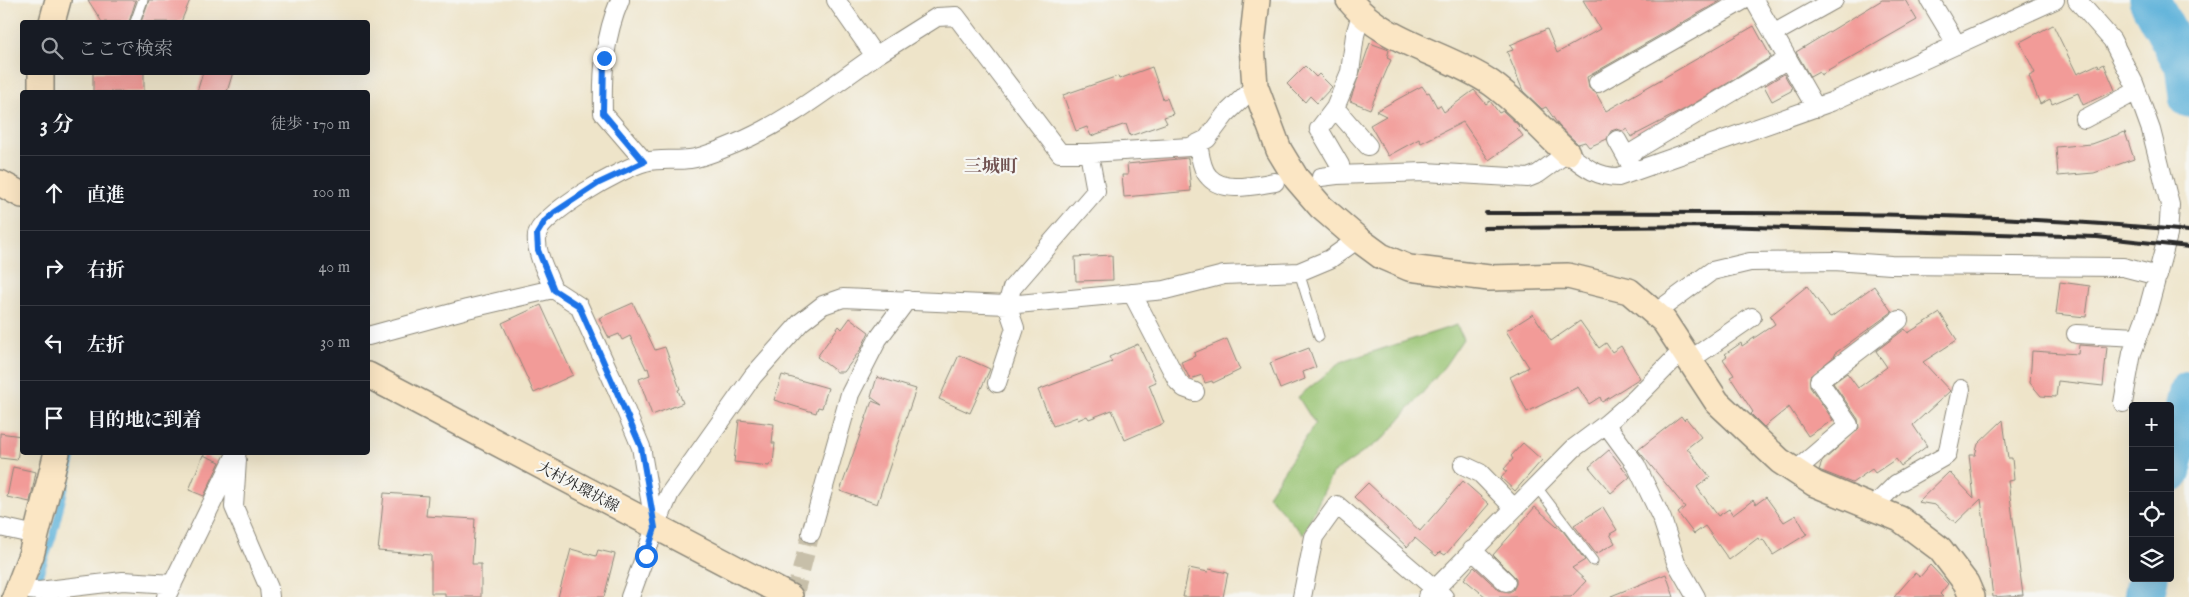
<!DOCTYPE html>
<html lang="ja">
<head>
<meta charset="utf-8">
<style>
  body { margin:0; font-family:"IM FELL English","Noto Serif JP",serif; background:#242831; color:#f1f3f6 }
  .controls { position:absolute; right:15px; bottom:15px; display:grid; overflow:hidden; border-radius:5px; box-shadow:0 5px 20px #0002 }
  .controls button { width:45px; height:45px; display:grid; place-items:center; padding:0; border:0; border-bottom:1px solid #363941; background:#171b24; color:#f1f3f6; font:25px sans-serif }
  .stop { position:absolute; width:15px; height:15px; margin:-11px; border:4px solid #1a73e8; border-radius:50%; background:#fff }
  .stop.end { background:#1a73e8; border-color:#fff; box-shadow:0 1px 5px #0008 }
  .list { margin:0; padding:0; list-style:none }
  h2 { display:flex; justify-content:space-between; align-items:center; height:65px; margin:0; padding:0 20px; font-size:21px }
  h2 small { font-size:16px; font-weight:400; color:#9ea1a6 }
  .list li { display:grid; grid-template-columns:32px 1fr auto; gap:15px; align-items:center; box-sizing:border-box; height:75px; padding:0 20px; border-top:1px solid #363941 }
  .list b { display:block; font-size:19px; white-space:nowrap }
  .list em { font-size:16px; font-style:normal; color:#9ea1a6 }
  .icon { flex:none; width:28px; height:28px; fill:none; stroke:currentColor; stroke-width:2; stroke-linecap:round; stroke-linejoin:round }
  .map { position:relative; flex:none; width:2189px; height:597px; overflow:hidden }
  .search { position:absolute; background:#171b24; box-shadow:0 5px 20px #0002; left:20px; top:20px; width:350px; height:55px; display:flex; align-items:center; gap:12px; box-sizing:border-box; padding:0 18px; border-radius:5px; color:#9ea1a6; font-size:19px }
  .panel { position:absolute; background:#171b24; box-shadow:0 5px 20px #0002; left:20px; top:90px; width:350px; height:365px; border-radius:5px }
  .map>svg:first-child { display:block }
</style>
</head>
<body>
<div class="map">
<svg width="2189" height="597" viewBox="0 0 2189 597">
  <rect width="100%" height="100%" fill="#f6f6f2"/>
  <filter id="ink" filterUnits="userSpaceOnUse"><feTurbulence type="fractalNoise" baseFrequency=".02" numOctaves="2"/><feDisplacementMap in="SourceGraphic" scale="10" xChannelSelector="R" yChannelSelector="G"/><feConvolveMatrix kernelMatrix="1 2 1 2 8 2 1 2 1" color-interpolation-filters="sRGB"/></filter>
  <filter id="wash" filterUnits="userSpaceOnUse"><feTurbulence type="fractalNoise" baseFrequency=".0096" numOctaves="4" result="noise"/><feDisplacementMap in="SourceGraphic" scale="20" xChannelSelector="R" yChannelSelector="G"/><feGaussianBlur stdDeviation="1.12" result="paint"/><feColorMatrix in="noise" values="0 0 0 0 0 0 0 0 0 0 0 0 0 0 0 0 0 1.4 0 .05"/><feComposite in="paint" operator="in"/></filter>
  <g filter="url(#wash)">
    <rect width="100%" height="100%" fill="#eee4c9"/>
    <path fill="#96c270" stroke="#60764e" d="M1457 325 1463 339 1442 370 1384 438 1332 474 1303 535 1268 495 1315 424 1298 397 1341 362Z"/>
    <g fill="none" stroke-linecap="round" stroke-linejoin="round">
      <path stroke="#5eb2da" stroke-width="7" d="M34 590 53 537 74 452"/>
      <path stroke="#5eb2da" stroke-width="41" d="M2149 0 2185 66 2189 97
        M2170 473 2189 392
        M2144 597 2148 578"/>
    </g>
    <g id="blocks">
      <path fill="#f29b98" d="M88 0H136L129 22H102Z
        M149 0H190L181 22H141Z
        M1583 0H1722L1587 77 1589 88 1596 93 1606 111 1754 26 1771 57 1685 109 1631 137 1627 129 1623 131 1617 129 1611 131 1607 139 1589 147 1585 142 1578 144 1559 126 1546 107 1542 109 1523 91 1507 52 1513 50 1510 45 1547 29 1557 53 1600 29Z
        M1882 0H1905L1917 20 1821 75 1819 72 1810 77 1796 52Z
        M2053 25 2077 74 2098 64 2099 67 2104 64 2115 90 2083 105 2078 93 2052 104 2050 99 2040 104 2029 76 2035 73 2020 42Z
        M1370 43 1389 50 1387 58 1391 60 1370 109 1350 101Z
        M1305 66 1316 77 1319 74 1332 87 1317 103 1310 96 1305 102 1287 84Z
        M1152 67 1163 99 1167 98 1173 114 1164 117 1167 123 1130 136 1126 124 1091 136 1087 127 1076 131 1063 95 1118 76 1119 79Z
        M93 72H144V92H93Z
        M203 72H233L227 92H197Z
        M1784 74 1792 88 1791 91 1772 101 1764 86Z
        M1422 86 1427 93 1429 92 1437 107 1440 105 1444 112 1474 90 1486 104 1490 101 1499 113 1503 111 1519 126 1517 128 1523 136 1489 160 1463 122 1421 143 1419 139 1388 156 1370 125 1386 116 1376 111Z
        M2125 132 2134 159 2094 173 2058 176 2056 147 2092 144Z
        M1188 158 1191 191 1124 197 1122 175H1128L1127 164Z
        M1112 255 1113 280 1076 281 1075 257Z
        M2060 282 2090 286 2086 317 2056 314Z
        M1807 286 1829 316 1831 317 1874 286 1892 312 1834 354 1835 356 1810 376V387L1833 420 1808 436 1789 407 1764 427 1751 414 1753 412 1730 377 1734 375 1723 359 1727 356 1725 354 1741 343 1742 346 1775 324 1770 316Z
        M633 303 655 350 665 347 680 389 678 390 683 403 652 415 639 379 650 375 648 368 646 369 630 336 622 340 619 334 609 338 599 318Z
        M541 305 573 375 534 393 502 323Z
        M1940 313 1957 340 1923 362 1950 391 1913 425 1927 446 1901 466 1896 459 1875 473 1872 469 1852 483 1819 470 1822 462 1859 428 1858 419 1833 383 1847 373 1858 388 1887 367 1876 351 1905 329 1908 333Z
        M1533 314 1551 341 1580 321 1599 348 1606 343 1612 352 1621 346 1640 378 1602 402 1600 397 1589 404 1578 387 1527 412 1510 377 1529 367 1506 331Z
        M850 318 869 332 861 349 844 372H837L817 357 839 326 842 329Z
        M1227 339 1240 370 1213 383 1212 381 1205 383 1202 375 1190 379 1181 362 1195 356 1194 353Z
        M1138 344 1156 382 1149 385 1164 423 1125 440 1112 410 1089 419 1087 416 1078 420 1077 417 1053 426 1038 390 1112 362 1109 357Z
        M2079 345 2107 347 2103 386 2058 381 2056 397 2041 396 2030 383 2032 351 2078 354Z
        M1309 348 1316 367 1303 372 1305 379 1280 389 1270 363Z
        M959 355 990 369 970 413 939 399Z
        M782 375 828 388 822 408 818 407 816 413 774 400Z
        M877 377 916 389 877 504 840 491 872 401 882 405 871 397Z
        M1681 416 1684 420 1686 418 1701 437 1687 448 1710 477 1697 487 1718 516 1729 509 1733 515 1753 500 1756 504 1766 497 1784 522 1796 515 1807 534 1773 555 1763 539 1760 541 1758 538 1729 560 1705 526 1694 534 1678 513 1685 507 1638 450Z
        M739 420 774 424 772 443H775L773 464 770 463 769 466 734 462Z
        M2003 420 2008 458H2012L2014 480 2008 481 2023 595 1993 597 1981 499 1956 523 1935 505 1918 502 1949 472 1974 498 1969 455H1975L1978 444Z
        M0 433 21 436 17 460 0 458Z
        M1523 443 1542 460 1515 491 1501 478 1507 471 1504 469 1513 459 1511 456Z
        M1609 450 1630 477 1611 493 1589 467Z
        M203 455 220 462 204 496 189 490Z
        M13 467 36 472 30 502 7 497Z
        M1463 481 1489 504 1445 555 1440 552 1436 556 1415 538 1407 547 1354 497 1368 483 1420 531Z
        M384 493 428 496 426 516 475 519 472 564H481V597H445V593H431V555L378 551Z
        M1535 507 1563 531 1585 560 1572 568 1586 581 1571 597H1486L1464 579 1474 567 1499 590 1509 592 1513 590 1516 584V578L1493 555Z
        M1603 507 1617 530 1610 534 1615 543 1596 554 1574 525Z
        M571 549 596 556 598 550 615 554 604 597H558Z
        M1930 565 1948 584 1940 594 1943 597H1894L1915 573 1920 577Z
        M1189 568 1208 572 1209 569 1228 573 1223 597H1183Z
        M1666 574 1674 597H1611V596Z"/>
    </g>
  </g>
  <g filter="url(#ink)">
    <use href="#blocks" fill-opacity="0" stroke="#8c887a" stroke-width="1"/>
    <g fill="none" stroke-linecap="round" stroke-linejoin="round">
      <path stroke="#c7bfa9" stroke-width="18" stroke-dasharray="18 9" stroke-linecap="butt" d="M794 597 811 533"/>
      <g stroke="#8c887a" stroke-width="11">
        <path id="lane" d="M135 22 143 0
          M1299 272 1319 337
          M1536 486 1593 561"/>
      </g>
      <g stroke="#8c887a" stroke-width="20">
        <path id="street" d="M620 0C604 37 602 73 603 113L645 162
          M836 0 875 56 937 17 956 16 1060 153H1089
          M1754 0 1816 108
          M1930 0 1957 45
          M2077 0 2112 40 2134 83 2151 130 2170 205 2168 235 2147 313 2132 353 2123 403
          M1361 14 1355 35 1350 72 1335 108 1368 146
          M1773 34 1834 0
          M1598 83 1744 0
          M2084 119 2137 91
          M1617 140 1631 165
          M1198 143C1200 154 1201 169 1209 177 1224 194 1256 185 1275 182
          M1626 156 1788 59
          M1337 175 1425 172 1528 178 1538 174 1567 153C1584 166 1596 177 1618 177L1831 102 2055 0
          M1321 177 1337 175 1340 165 1319 129 1335 108
          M553 289C547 273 535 253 537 235 540 214 624 167 645 162 659 158 675 161 690 159 705 157 723 149 737 143 787 122 830 87 875 56
          M1132 293 1178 382 1184 388 1195 392
          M1655 313 1712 271 1750 262 1834 261 1891 265 2123 267 2158 276
          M2076 334 2138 337
          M368 336 467 309 553 289 579 306 618 392 641 447 655 528
          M1690 360 1752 317
          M997 383 1015 328 1007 305 1012 288 1096 191 1089 153 1190 147 1207 139 1225 115 1255 86
          M1606 424 1636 465 1662 519 1676 562 1696 597
          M237 460 234 507 269 588 270 597
          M1463 465 1480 473 1514 508
          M1795 471 1849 425 1819 381 1899 320
          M1873 507 1896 484 1947 455 1961 389
          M0 527 36 535
          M811 533 850 394 878 339 907 300
          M1472 550 1506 582
          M18 589 39 591 123 581 173 584
          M166 597 237 452
          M630 597 655 528 670 493 753 376 801 322 823 305 843 298 1007 305 1165 290 1224 275 1299 272 1330 259 1358 239
          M1302 597 1314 537 1337 505 1435 589 1427 597
          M1444 597 1435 589 1574 448 1606 424 1636 398 1683 350"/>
      </g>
      <g stroke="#8c887a" stroke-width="28">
        <path id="secondary" d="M1257 0 1252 45 1255 86 1279 150 1296 178 1321 207 1358 239 1381 256 1409 268 1489 278 1568 276 1629 291 1664 321 1717 402 1780 461 1815 484 1900 519 1940 549 1966 583 1972 597
          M1349 0C1385 44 1445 52 1491 83 1518 102 1542 130 1567 153
          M52 22 58 0
          M41 92V72
          M0 183 22 195
          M368 375 790 597
          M15 597 31 555 57 452"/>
      </g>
      <use href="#lane" stroke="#fff" stroke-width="9"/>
      <use href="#street" stroke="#fff" stroke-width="18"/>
      <use href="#secondary" stroke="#fbe6c4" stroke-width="25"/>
      <path stroke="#2b2b2b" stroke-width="4" d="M1486 213C1720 213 1955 209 2189 231
        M1484 228 1718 226 1897 231 2097 237 2189 247"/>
    </g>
  </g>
  <g fill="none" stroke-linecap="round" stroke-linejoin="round" filter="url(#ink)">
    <path stroke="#1a73e8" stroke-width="6" d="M604 58 603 113 644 162 599 183 555 212 545 221 537 234 538 250 554 290 579 306 641 447 655 528 646 556"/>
  </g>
  <g text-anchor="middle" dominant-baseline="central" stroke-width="4.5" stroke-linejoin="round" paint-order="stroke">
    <g font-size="15" fill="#2b2b2b" stroke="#f6f6f2">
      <text transform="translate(578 487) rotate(28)">大村外環状線</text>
    </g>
    <g font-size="18" font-weight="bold" fill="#715251" stroke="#f6f6f2">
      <text x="991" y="167">三城町</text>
    </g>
  </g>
</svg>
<div class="controls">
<button>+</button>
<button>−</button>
<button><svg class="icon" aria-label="locate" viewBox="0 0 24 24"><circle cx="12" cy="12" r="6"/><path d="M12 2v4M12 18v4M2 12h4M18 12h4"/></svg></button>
<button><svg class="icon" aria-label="layers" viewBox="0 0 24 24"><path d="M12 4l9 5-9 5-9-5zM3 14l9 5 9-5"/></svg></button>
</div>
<div class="stop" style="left:646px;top:556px"></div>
<div class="stop end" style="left:604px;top:58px"></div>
<div class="search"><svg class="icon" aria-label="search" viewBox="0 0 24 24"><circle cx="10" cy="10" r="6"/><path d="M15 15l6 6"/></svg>ここで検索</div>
<section class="panel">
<h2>3 分<small>徒歩 · 170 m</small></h2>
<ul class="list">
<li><svg class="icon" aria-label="ahead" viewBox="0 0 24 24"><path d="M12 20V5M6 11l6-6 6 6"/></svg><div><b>直進</b></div><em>100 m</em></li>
<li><svg class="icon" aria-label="right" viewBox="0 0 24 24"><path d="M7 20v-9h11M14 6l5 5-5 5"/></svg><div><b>右折</b></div><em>40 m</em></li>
<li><svg class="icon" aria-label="left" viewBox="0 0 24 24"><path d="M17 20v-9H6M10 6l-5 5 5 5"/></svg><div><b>左折</b></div><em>30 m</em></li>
<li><svg class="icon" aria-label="arrive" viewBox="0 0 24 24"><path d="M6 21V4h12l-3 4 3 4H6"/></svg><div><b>目的地に到着</b></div></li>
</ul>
</section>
</div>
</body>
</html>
